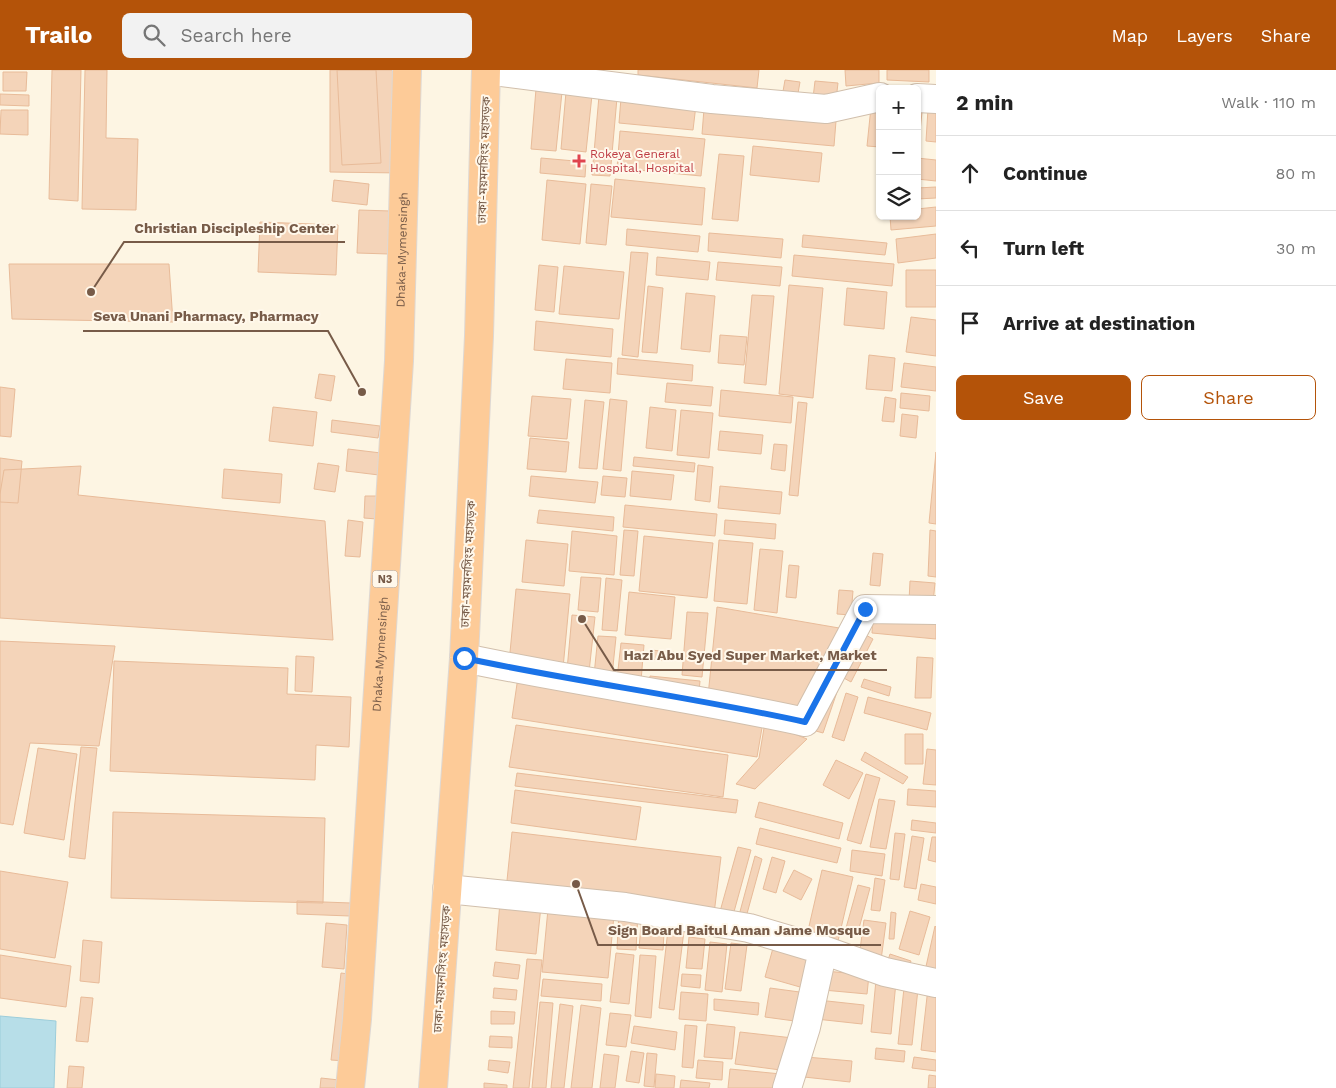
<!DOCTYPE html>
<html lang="en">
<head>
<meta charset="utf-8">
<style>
  body { margin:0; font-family:"Work Sans","Noto Sans Bengali",sans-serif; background:#f2f2f2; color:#222 }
  .controls { position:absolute; right:15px; top:15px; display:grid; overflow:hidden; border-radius:8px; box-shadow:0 1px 4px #0004 }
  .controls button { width:45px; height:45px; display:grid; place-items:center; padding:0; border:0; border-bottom:1px solid #e0e0e0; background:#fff; color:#222; font:25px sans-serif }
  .stop { position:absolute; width:15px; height:15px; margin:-11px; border:4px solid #1a73e8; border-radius:50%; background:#fff }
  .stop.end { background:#1a73e8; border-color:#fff; box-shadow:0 1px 5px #0008 }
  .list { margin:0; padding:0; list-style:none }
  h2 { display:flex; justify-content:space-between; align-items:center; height:65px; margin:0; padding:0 20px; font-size:21px }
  h2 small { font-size:16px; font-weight:400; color:#767676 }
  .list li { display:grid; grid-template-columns:32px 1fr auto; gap:15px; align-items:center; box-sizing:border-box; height:75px; padding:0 20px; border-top:1px solid #e0e0e0 }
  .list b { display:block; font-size:19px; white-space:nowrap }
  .list em { font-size:16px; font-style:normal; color:#767676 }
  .actions { display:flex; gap:10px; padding:15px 20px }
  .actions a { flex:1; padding:11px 0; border:1px solid #b45309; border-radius:8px; text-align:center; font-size:18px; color:#b45309 }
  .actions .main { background:#b45309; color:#fff }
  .icon { flex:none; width:28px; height:28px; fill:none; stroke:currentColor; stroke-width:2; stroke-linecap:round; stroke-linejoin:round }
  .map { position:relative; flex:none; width:936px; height:1018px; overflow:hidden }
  header { display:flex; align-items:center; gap:30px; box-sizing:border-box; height:70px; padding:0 25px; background:#b45309; color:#fff }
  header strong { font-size:24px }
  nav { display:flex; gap:28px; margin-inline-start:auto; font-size:18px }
  .search { width:350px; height:45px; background:#f2f2f2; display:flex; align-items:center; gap:12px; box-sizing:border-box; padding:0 18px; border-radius:8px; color:#767676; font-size:19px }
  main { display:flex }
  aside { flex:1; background:#fff }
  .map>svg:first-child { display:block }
</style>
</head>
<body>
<header>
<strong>Trailo</strong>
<div class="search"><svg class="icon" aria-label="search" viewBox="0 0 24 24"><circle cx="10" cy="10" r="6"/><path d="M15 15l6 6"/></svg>Search here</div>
<nav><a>Map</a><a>Layers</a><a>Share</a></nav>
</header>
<main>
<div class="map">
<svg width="936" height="1018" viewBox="0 0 936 1018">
  <rect width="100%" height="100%" fill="#fdf5e3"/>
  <path fill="#b7dee8" stroke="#9ccdda" d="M0 946 56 951 54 1018H0Z"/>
  <path fill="#f4d4b9" stroke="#e8bb99" d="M52 0H81L78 131 49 129Z
    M85 0H107L106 68 138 69 136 140 82 139Z
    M330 0H401V103L330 102Z
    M337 0H376L381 93 342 95Z
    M638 0H759L757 18 638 5Z
    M845 0H879V13L846 16Z
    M887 0H929V12L887 10Z
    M3 2H27L26 21H3Z
    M785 10 800 12 797 29 782 27Z
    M815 11 838 13 836 30 813 28Z
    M536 19 562 22 556 81 531 79Z
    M566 22 592 25 586 82 561 79Z
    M0 24 29 25V36L0 35Z
    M599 26 617 28 610 106 592 105Z
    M621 28 696 35 693 60 619 53Z
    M871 37 880 38V77L867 76Z
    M704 39 836 51 834 76 702 64Z
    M928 39 936 40V72L926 71Z
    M1 40H28V65L0 64Z
    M917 41 922 42 918 81H917Z
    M620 61 705 69 701 106 617 98Z
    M753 76 822 83 819 112 750 105Z
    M719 84 744 86 738 151 712 149Z
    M541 88 586 92 585 107 540 103Z
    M917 88 936 90V111L917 109Z
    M615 109 705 118 702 155 611 147Z
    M334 110 369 114 367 135 332 131Z
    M547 110 586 114 580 174 542 170Z
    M591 114 612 116 606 175 586 173Z
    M936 117V128L917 129V118Z
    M936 137V156L891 160 890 146H917V139Z
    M359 140 391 141 389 184 357 183Z
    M260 152 338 155 336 205 258 202Z
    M627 159 700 166 698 182 626 175Z
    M709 163 783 169 781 188 708 181Z
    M936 164V188L898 193 896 169Z
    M803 165 887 173 885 185 802 177Z
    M631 182 648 183 638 287 622 285Z
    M794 185 894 194 892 216 792 206Z
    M657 187 710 192 708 210 656 205Z
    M718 192 782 197 780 216 716 210Z
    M9 194H169L173 252 12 249Z
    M539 195 558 197 554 242 535 240Z
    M564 196 624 202 619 249 559 244Z
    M906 200H936V237H906Z
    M789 215 823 218 813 328 779 324Z
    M648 216 663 218 657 283 642 282Z
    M847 218 887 222 884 259 844 255Z
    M686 223 715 226 710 282 681 279Z
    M752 225 774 226 766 315 744 313Z
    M911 247 936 250V286L906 282Z
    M536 251 613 259 611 287 534 280Z
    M720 265 747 267 744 295 718 293Z
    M869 285 895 288 892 321 866 319Z
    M618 288 693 295 692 311 617 304Z
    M566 289 612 293 610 323 563 319Z
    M904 293 936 297V321L901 317Z
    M319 304 335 306 331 331 315 328Z
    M667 313 713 317 711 336 665 332Z
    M0 317 15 319 11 367 0 366Z
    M721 320 793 327 791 353 719 346Z
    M901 323 930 326 929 341 900 338Z
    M532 326 571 329 567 369 528 366Z
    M885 327 896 329 894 352 882 351Z
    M610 329 627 331 621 401 603 399Z
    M585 330 604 332 597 399 579 398Z
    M798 332 807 333 798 426 789 425Z
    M273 337 317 342 313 376 269 371Z
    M650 337 676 340 672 381 646 378Z
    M681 340 713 343 709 388 677 385Z
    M902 344 918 346 916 368 900 366Z
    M332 350 380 356 378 368 331 362Z
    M720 361 763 365 761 384 718 380Z
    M530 368 569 372 566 402 527 399Z
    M774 374 787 375 785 401 771 399Z
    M348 379 381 383 379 405 346 401Z
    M936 382V454L929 453Z
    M634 387 695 393 694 402 633 396Z
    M0 388 22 391 18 433 0 432Z
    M318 393 339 396 335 422 314 419Z
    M698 395 713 397 710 432 695 430Z
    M81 396 78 425 325 451 333 570 0 548V424L4 400Z
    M224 399 282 404 280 433 222 428Z
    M632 401 674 405 671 430 630 426Z
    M531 406 598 412 595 433 529 426Z
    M603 406 627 408 625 427 601 425Z
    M720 416 782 422 780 444 718 438Z
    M365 426H378L377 449 364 448Z
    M625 435 717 444 715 466 623 457Z
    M539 440 614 447 613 461 537 453Z
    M348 450 363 452 360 487 345 486Z
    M725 450 776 454 775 469 724 464Z
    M624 460 638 461 634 506 620 505Z
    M930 460 936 461V507L928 506Z
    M572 461 617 466 614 505 569 501Z
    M644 466 713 473 707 528 639 521Z
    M526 470 568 474 564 516 522 512Z
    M719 470 753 473 747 534 714 531Z
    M760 479 783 481 777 543 754 540Z
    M873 483 883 484 880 516 870 515Z
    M789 495 799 496 796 528 786 527Z
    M581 507 601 508 598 542 578 540Z
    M606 508 622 510 617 561 602 560Z
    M910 511 935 513 933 533 909 531Z
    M516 519 570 524 563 598 509 593Z
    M839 520 853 521 851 545 837 544Z
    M629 522 675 527 671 569 625 565Z
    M717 537 845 559 803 648 708 626Z
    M687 542 708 543 702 607 682 605Z
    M572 545 595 547 589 602 567 600Z
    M873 545 936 551V569L872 563Z
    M864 564 873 569 851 612 842 607Z
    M598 566 616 567 612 606 594 605Z
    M0 571 115 576 99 676 30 673 13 755 0 753Z
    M621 573 644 575 641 611 617 609Z
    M650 580 674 582 673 591 649 589Z
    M296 586 314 587 312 622 295 621Z
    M917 587 933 588 931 628H915Z
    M114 591 288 598 287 624 351 627 349 677 316 675 315 710 110 701Z
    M650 606 700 611 699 622 649 617Z
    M518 607 764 646 757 687 512 648Z
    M864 609 891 617 889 626 861 617Z
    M831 617 838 619 823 663 816 661Z
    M846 623 858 627 844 671 832 667Z
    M868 627 931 643 927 660 864 643Z
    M765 652 807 669 755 719 736 714 759 688Z
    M516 655 728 685 723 727 509 697Z
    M905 664H923V694H905Z
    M81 677 97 678 85 789 69 787Z
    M38 678 77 684 64 770 24 763Z
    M927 679 936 680V715L923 714Z
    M865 682 908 707 903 714 861 690Z
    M836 690 863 703 849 729 823 715Z
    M517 703 738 730 736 743 515 716Z
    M866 704 880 708 861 774 847 770Z
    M908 719 936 721V737L907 735Z
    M515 720 641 737 636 770 511 753Z
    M879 729 895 731 886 779 870 777Z
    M759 732 843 753 839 769 755 747Z
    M113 742 325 748 323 833 111 828Z
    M912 750 936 753V763L911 760Z
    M760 758 841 778 837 793 756 774Z
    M512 762 721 787 714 844 506 820Z
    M895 763 905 764 899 810 890 809Z
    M912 766 924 768 916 819 904 817Z
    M932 767H936V792L928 790Z
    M738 777 751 780 732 849 719 845Z
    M852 780 885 784 882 806 850 801Z
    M755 786 762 789 745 851 738 849Z
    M772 787 785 791 776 823 763 819Z
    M794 800 812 809 801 830 783 821Z
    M822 800 853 807 838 871 807 865Z
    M0 801 68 812 55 888 0 879Z
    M875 808 885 810 880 841 871 840Z
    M921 814 936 817V834L918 830Z
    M858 815 870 818 858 862 846 858Z
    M297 831 351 833 350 846 297 844Z
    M500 832 541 836 536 884 496 880Z
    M548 839 614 845 608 908 542 902Z
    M619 841 638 842 636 880 617 879Z
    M910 841 930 847 919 885 899 879Z
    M891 842 896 843 894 869H889Z
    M642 845 665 846 663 880 639 878Z
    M864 850 886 853 881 890 859 887Z
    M669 851 685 853 674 940 659 938Z
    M326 853 347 855 344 899 322 897Z
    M935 856 936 857V904L925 901Z
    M689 867 705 869 702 899 686 898Z
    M83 870 102 872 99 913 80 911Z
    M710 872 727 874 722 922 705 920Z
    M731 873 747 875 741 921 725 919Z
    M773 878 816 890 807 919 765 907Z
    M616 883 634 885 629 934 610 932Z
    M890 884 911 891 908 900 887 893Z
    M0 885 71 896 66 937 0 928Z
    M640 885 656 886 651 948 635 946Z
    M527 889 542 890 529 1018H513Z
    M495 892 520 895 518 909 493 906Z
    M825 901 869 905 867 924 823 920Z
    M341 903 356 905 346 991 331 990Z
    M682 904 701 905 700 918 681 916Z
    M543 909 602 914 601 931 541 926Z
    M876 910 896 912 891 964 871 962Z
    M494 918 517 920 516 930 493 928Z
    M770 918 807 923 802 952 765 947Z
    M904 918 918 919 912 975 898 974Z
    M928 918 936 919V982L921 980Z
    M681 922 708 924 706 951 679 949Z
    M81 927 93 928 88 972 76 971Z
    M714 929 759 933 758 945 714 940Z
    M818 930 864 935 862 954 816 949Z
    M540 932 553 933 546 1018H532Z
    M560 934 573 936 564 1018H551Z
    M581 935 601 938 592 1018H571Z
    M491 941 515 942 514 954H491Z
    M610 943 631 945 626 977 606 975Z
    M707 954 735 957 732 989 704 987Z
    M685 955 697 956 693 998 682 997Z
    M634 956 677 962 675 980 631 973Z
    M740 962 793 968 788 1001 735 994Z
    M490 966 512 967V978L489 977Z
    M876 978 905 981 904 992 875 989Z
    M631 981 644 983 639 1013 626 1011Z
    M647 983 657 984 654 1017 644 1016Z
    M604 984 619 986 615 1018H600Z
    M806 987 852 991 850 1012 804 1007Z
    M914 987 936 990V1001L912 998Z
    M489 990 510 992 508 1003 488 1000Z
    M698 990 723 992 722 1010 696 1008Z
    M69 996 84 997 82 1018H67Z
    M730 999 781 1004 780 1018H728Z
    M656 1004 675 1006 674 1018H655Z
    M929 1005 936 1006V1018H928Z
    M321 1008 348 1011 347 1018H320Z
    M681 1010 710 1013 709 1018H680Z
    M484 1013 507 1015V1018H484Z"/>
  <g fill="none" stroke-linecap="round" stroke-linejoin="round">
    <g stroke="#d1bfac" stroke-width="30">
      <path id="minor" d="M486 0 712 29 826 39 880 27
        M917 28 936 29
        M464 588C577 612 692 627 805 652L865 539 936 540
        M447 819 625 837 749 858 823 880 885 902 936 913
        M787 1018 806 957 823 880"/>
    </g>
    <g stroke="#ded8d3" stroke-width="30">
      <g id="trunk">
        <path id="s1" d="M350 1018 357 949 399 291 407 0"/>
        <path d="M433 1018 464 588 479 266 486 0"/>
      </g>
    </g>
    <use href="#minor" stroke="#fff" stroke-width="28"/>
    <use href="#trunk" stroke="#fdcb98" stroke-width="28"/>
  </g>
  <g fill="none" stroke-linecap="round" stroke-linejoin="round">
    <path stroke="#1a73e8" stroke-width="6" d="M464 588C577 612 692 627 805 652L865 539"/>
  </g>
  <path fill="#e0444e" stroke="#fff8eb" stroke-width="2" d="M576.5 83.5h5v5h5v5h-5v5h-5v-5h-5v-5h5z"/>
  <g text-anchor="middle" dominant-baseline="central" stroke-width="4" stroke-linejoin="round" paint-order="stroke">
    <rect fill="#fff8eb" stroke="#a08a79" stroke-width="1" x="372.5" y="500.5" width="25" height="17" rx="4"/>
    <g font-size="11" font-weight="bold" fill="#775b48">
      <text x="385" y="509">N3</text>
    </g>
    <g font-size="12" fill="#be3a42" stroke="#fff8eb" text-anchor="start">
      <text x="590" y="84">Rokeya General<tspan x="590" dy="14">Hospital, Hospital</tspan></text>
    </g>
    <g font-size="12" fill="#775b48" stroke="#fff8eb">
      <text transform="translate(484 90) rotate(-88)">ঢাকা-ময়মনসিংহ মহাসড়ক</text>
      <text stroke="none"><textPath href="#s1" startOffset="840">Dhaka-Mymensingh</textPath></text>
      <text transform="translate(468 494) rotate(-87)">ঢাকা-ময়মনসিংহ মহাসড়ক</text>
      <text stroke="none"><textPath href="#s1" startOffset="435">Dhaka-Mymensingh</textPath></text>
      <text transform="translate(442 899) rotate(-86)">ঢাকা-ময়মনসিংহ মহাসড়ক</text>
    </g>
  </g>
  <path fill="none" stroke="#775b48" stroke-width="2" d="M91 222L124 172H345M362 322L328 261H83M582 549L614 600H887M576 814L598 875H881"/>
  <g fill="#775b48" stroke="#fff8eb" stroke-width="2">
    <circle cx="91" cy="222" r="5"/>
    <circle cx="362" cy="322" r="5"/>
    <circle cx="582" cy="549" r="5"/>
    <circle cx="576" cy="814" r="5"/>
  </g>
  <g font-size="14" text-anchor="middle" font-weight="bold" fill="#775b48" stroke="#fff8eb" stroke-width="4" stroke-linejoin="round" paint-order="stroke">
    <text x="235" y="163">Christian Discipleship Center</text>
    <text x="206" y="251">Seva Unani Pharmacy, Pharmacy</text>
    <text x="750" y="590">Hazi Abu Syed Super Market, Market</text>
    <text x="739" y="865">Sign Board Baitul Aman Jame Mosque</text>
  </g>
</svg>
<div class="controls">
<button>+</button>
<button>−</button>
<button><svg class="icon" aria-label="layers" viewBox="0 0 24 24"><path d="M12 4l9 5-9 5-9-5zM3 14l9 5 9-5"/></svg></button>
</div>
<div class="stop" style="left:464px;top:588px"></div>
<div class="stop end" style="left:865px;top:539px"></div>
</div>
<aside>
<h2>2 min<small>Walk · 110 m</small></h2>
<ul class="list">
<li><svg class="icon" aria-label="ahead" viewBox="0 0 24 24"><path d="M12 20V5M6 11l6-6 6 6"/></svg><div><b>Continue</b></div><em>80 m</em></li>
<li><svg class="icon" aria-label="left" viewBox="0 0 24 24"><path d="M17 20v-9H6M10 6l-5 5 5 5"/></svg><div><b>Turn left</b></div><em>30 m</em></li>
<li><svg class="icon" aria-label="arrive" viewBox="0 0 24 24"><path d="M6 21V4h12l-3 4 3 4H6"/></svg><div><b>Arrive at destination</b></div></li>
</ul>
<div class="actions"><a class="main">Save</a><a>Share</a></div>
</aside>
</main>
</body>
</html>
